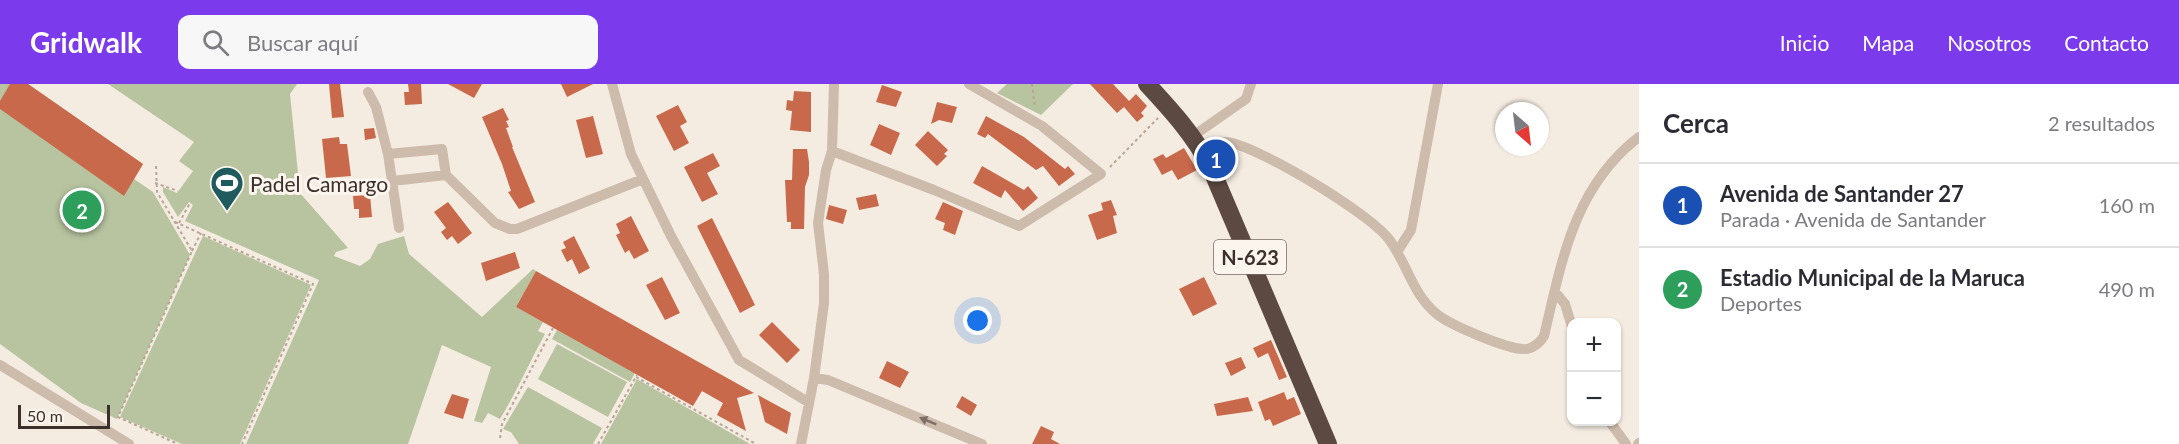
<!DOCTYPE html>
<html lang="es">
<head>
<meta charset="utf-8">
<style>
  body { margin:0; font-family:Lato,sans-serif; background:#f7f7f7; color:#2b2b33 }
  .controls { position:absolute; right:18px; bottom:18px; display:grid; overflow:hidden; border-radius:12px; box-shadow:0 2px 4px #0004 }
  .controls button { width:54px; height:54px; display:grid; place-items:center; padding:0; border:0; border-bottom:2px solid #e1e1e2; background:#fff; color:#2b2b33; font:30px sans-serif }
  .compass { position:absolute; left:1495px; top:18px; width:54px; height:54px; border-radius:50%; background:#fff; box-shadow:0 2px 4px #0004; rotate:152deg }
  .scale { position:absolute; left:18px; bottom:15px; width:92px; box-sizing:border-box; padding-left:6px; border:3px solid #3b302b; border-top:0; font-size:16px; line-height:21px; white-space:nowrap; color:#3b302b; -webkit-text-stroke:4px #fbf5ee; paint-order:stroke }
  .you { position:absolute; left:978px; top:237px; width:21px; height:21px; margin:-15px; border:4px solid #fff; border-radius:50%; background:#1a73e8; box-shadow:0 0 0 9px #1a73e833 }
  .badge { display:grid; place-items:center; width:39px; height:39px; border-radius:50%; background:#7c3aed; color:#fff; font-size:20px; font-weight:700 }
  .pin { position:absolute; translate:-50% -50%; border:3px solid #fff; box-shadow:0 2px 6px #0006 }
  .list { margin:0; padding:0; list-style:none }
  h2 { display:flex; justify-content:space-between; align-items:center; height:78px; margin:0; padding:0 24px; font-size:26px }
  h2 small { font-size:20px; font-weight:400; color:#7c7c81 }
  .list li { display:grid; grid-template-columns:39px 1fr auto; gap:18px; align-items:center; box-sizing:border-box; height:84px; padding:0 24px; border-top:2px solid #e1e1e2 }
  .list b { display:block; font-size:22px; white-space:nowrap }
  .list p { margin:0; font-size:20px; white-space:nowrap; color:#7c7c81 }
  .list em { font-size:20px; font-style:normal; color:#7c7c81 }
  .icon { flex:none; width:33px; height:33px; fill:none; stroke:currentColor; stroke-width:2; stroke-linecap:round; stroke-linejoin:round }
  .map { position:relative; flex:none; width:1639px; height:360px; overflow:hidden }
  header { display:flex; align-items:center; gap:36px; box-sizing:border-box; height:84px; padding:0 30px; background:#7c3aed; color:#fff }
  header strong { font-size:28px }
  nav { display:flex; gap:33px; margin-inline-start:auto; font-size:21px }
  .search { width:420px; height:54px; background:#f7f7f7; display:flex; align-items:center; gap:15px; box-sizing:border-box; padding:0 21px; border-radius:12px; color:#7c7c81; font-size:22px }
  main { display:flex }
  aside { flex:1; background:#fff }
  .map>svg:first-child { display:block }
</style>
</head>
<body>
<header>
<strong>Gridwalk</strong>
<div class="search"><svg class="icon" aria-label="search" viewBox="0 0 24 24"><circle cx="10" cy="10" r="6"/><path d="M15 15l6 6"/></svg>Buscar aquí</div>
<nav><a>Inicio</a><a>Mapa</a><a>Nosotros</a><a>Contacto</a></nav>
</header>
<main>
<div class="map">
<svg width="1639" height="360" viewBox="0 0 1639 360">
  <rect width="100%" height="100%" fill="#f4ebe1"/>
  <path fill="#b8c4a0" d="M0 0H28L143 80 134 95 153 108 190 171 117 335 81 319 0 260Z
    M108 0H297L290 10 300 109 348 164 336 168 334 172 360 182 370 175 378 160 404 152 409 170 482 233 533 185 536 187 516 223 543 238 538 247 545 250C529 279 517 307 500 335L488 329 482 339 474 337 491 283 442 261 408 360H246L319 196 185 137 193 121 189 118 178 133 163 108V103L177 109 193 87 179 77 194 58Z
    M1007 0H1073L1041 31 997 9Z
    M203 152 311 201 240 360H182L120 333Z
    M557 246 635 289 630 298 552 255Z
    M557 260 627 298 608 333 538 295Z
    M637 295 750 360H601Z
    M528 303 602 344 593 360H519L511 348 503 345Z"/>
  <path fill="#c8694b" d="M10 0H28L143 80 124 112 0 25V17Z
    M329 0H340L344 33 332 34Z
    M408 0H421L422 20 405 21 404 8H409Z
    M448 0H482L474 14Z
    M561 0H593L567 13Z
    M1090 0H1113L1129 17 1136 10 1147 22 1141 29 1144 32 1137 38 1124 23 1117 29Z
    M882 1 902 8 896 23 876 18Z
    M794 7 811 8V48L790 46 792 27 786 26 787 16 793 17Z
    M937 18 957 23 952 39 939 36 931 40Z
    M678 21 687 38 680 42 689 59 674 67 656 32Z
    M503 24 509 36 506 37 509 43 506 44 513 63H512L535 118 519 125 508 108 511 107 502 80 482 33Z
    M593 32 603 70 586 74 576 36Z
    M986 32 1024 53 1065 85 1068 82 1075 90 1059 102 1043 82 1036 86 988 50 985 54 977 50Z
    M879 40 900 49 891 71 870 61Z
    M374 44 376 54 365 56 364 45Z
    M928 47 948 66 944 70 947 72 937 82 915 61Z
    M339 53 340 60H347L351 92 326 94 322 55Z
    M1184 64 1197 86 1178 96 1172 86 1162 91 1153 75 1163 70 1166 74Z
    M793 65H807L809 78V91L805 103 804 145H791V138H787L785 96H792Z
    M713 69 720 82 707 89 718 110 702 118 684 83Z
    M982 82 1024 106 1028 102 1038 114 1023 127 1005 106 1001 114 973 99Z
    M876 110 879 122 859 126 856 114Z
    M370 111 372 133 359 134V125H354L353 112Z
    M1111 116 1117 131 1113 132 1117 149 1097 156 1088 131 1103 126 1101 119Z
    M448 118 472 149 458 160 452 152 447 156 441 148 446 144 434 128Z
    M943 118 963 127 955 151 943 146 945 139 935 135Z
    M829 121 847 126 843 140 826 135Z
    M631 132 649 167 634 175 629 166 625 169 616 151 620 149 616 140Z
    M712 134 755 221 740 229 697 142Z
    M574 152 590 184 579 190 572 175 567 178 561 166 566 164 563 158Z
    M515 168 520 184 486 197 481 179Z
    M536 187 754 309 737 314 746 347 717 331 723 319 702 307 693 322 516 223Z
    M662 193 680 229 665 236 646 201Z
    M1204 193 1217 220 1193 232 1179 205Z
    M772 238 800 266 787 279 759 251Z
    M1271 256 1287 293 1279 296 1268 269 1258 274 1253 264Z
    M1241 273 1246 284 1231 292 1225 279Z
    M887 277 909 288 900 304 879 294Z
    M1284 308 1287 316 1294 313 1301 330 1273 342 1270 335 1265 337 1258 318Z
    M452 310 469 315 463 335 444 329Z
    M758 311 791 329 787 350 765 338Z
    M962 312 977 321 971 332 956 323Z
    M1248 313 1253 327 1217 332 1214 320Z
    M1041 342 1054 348 1051 355 1060 360H1032Z"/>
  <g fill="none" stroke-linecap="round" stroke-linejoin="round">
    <path stroke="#b9a596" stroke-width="2" stroke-dasharray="3 3" stroke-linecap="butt" d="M1032 0 1035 24
      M156 82 157 108 192 167 118 333 178 360
      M1110 83 1158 34
      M155 99 178 107
      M175 138 313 200 242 360
      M179 139 190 119
      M192 167 201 149
      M636 293 756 360
      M500 354 502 340 553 244
      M598 360 637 291"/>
    <path stroke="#cdbbac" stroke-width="10" d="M612 0 631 70 671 152 739 276 808 318
      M368 8 376 23 388 70
      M1193 52 1246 15 1251 0
      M1200 62C1208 61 1219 57 1227 58 1260 63 1367 128 1388 154 1407 178 1412 211 1438 231 1451 241 1510 267 1527 265 1535 263 1540 259 1544 252 1562 176 1574 103 1639 53
      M832 67 934 106 1019 142 1101 90 1042 42 969 0
      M446 91 392 97 388 70 442 65 446 91 495 139 510 145H517L643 95
      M392 97 399 144
      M1397 168 1411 146 1438 0
      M1555 208 1565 220 1572 243
      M0 281 129 360
      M814 294 828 296 982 360
      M1610 338 1626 360
      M801 360 814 294 824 219V190L818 139 826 86 832 67 834 0
      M1638 360 1639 359"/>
    <path stroke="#5c4a42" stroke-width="18" d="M1147 0C1171 26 1194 51 1210 82L1328 360"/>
  </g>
  <defs><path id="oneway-solid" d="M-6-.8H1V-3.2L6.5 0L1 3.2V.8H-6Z" transform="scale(1.5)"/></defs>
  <use fill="#7d6f65" href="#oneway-solid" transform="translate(928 337) rotate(-158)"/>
  <defs>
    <g id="stadium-pin" transform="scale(1.725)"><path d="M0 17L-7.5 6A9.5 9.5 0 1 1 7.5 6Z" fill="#1f5a5e" stroke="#fbf5ee"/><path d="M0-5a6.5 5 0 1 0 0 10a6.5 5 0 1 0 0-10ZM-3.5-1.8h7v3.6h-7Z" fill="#fff"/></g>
  </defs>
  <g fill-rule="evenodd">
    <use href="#stadium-pin" x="227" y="99"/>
  </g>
  <g text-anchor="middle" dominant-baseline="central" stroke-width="6" stroke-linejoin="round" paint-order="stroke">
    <rect fill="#fbf5ee" stroke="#756b66" stroke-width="1.5" x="1214" y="156" width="72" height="34" rx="4.5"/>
    <g font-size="20" font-weight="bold" fill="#3b302b">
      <text x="1250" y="173">N-623</text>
    </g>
    <g font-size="21" fill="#3b302b" stroke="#fbf5ee" text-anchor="start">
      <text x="250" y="99">Padel Camargo</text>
    </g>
  </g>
</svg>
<div class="controls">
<button>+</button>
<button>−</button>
</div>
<svg class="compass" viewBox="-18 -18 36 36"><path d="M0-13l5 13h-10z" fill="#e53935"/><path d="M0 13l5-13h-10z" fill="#7c7c81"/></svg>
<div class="scale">50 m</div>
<div class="you"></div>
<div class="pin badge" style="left:1216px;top:75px;background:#1a4fb4">1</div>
<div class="pin badge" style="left:82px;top:126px;background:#2e9e5b">2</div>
</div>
<aside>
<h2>Cerca<small>2 resultados</small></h2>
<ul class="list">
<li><span class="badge" style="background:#1a4fb4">1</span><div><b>Avenida de Santander 27</b><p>Parada · Avenida de Santander</p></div><em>160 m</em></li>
<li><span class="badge" style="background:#2e9e5b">2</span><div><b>Estadio Municipal de la Maruca</b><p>Deportes</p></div><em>490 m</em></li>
</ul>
</aside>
</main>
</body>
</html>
